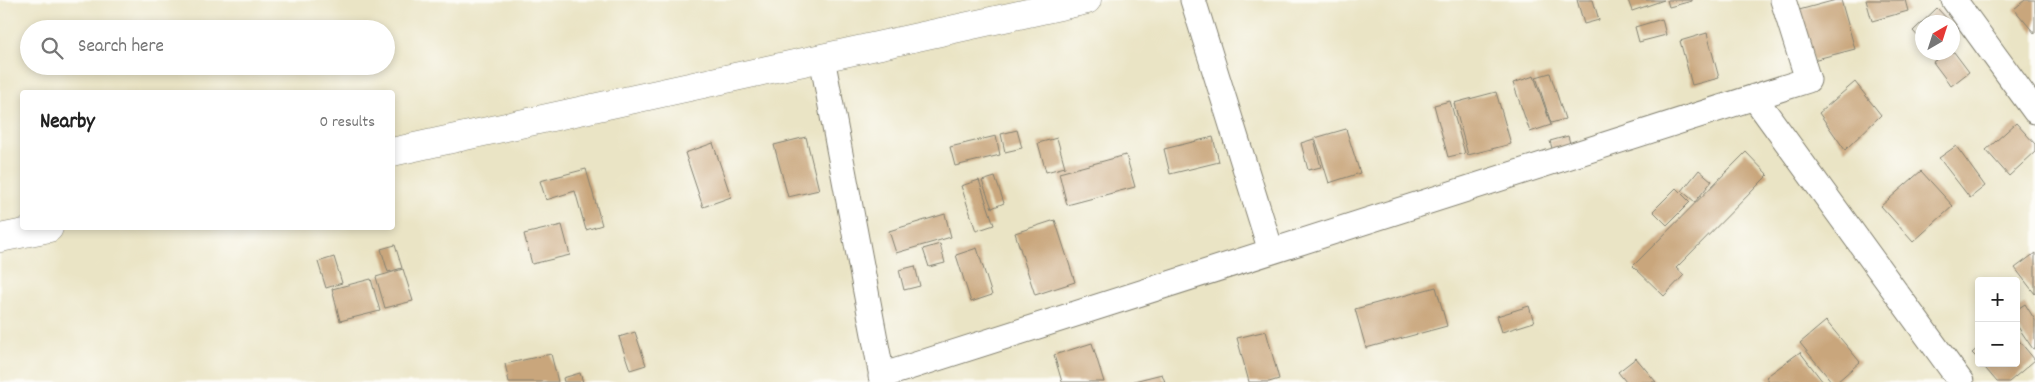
<!DOCTYPE html>
<html lang="en">
<head>
<meta charset="utf-8">
<style>
  body { margin:0; font-family:Dekko,sans-serif; background:#f6f6f6; color:#222 }
  .controls { position:absolute; right:15px; bottom:15px; display:grid; overflow:hidden; border-radius:5px; box-shadow:0 2px 8px #0003 }
  .controls button { width:45px; height:45px; display:grid; place-items:center; padding:0; border:0; border-bottom:1px solid #e0e0e0; background:#fff; color:#222; font:25px sans-serif }
  .compass { position:absolute; left:1915px; top:15px; width:45px; height:45px; border-radius:50%; background:#fff; box-shadow:0 2px 8px #0003; rotate:39deg }
  .list { margin:0; padding:0; list-style:none }
  h2 { display:flex; justify-content:space-between; align-items:center; height:65px; margin:0; padding:0 20px; font-size:21px }
  h2 small { font-size:16px; font-weight:400; color:#767676 }
  .icon { flex:none; width:28px; height:28px; fill:none; stroke:currentColor; stroke-width:2; stroke-linecap:round; stroke-linejoin:round }
  .map { position:relative; flex:none; width:2035px; height:382px; overflow:hidden }
  .search { position:absolute; background:#fff; box-shadow:0 2px 8px #0003; left:20px; top:20px; width:375px; height:55px; display:flex; align-items:center; gap:12px; box-sizing:border-box; padding:0 18px; border-radius:28px; color:#767676; font-size:19px }
  .panel { position:absolute; background:#fff; box-shadow:0 2px 8px #0003; left:20px; top:90px; width:375px; height:140px; border-radius:5px }
  .map>svg:first-child { display:block }
</style>
</head>
<body>
<div class="map">
<svg width="2035" height="382" viewBox="0 0 2035 382">
  <rect width="100%" height="100%" fill="#fdfcf7"/>
  <filter id="ink" filterUnits="userSpaceOnUse"><feTurbulence type="fractalNoise" baseFrequency=".02" numOctaves="2"/><feDisplacementMap in="SourceGraphic" scale="10" xChannelSelector="R" yChannelSelector="G"/><feConvolveMatrix kernelMatrix="1 2 1 2 8 2 1 2 1" color-interpolation-filters="sRGB"/></filter>
  <filter id="wash" filterUnits="userSpaceOnUse"><feTurbulence type="fractalNoise" baseFrequency=".0096" numOctaves="4" result="noise"/><feDisplacementMap in="SourceGraphic" scale="20" xChannelSelector="R" yChannelSelector="G"/><feGaussianBlur stdDeviation="1.12" result="paint"/><feColorMatrix in="noise" values="0 0 0 0 0 0 0 0 0 0 0 0 0 0 0 0 0 1.4 0 .05"/><feComposite in="paint" operator="in"/></filter>
  <g filter="url(#wash)">
    <rect width="100%" height="100%" fill="#eae4c5"/>
    <g id="blocks">
      <path fill="#c9a67b" d="M1577 0H1593L1599 20 1584 24Z
        M1628 0H1664L1632 11Z
        M1667 0H1692V1L1669 7Z
        M1836 0H1841L1855 49 1813 60 1799 10Z
        M1866 0H1905L1908 11 1872 21Z
        M2025 0H2035V34L2014 9Z
        M1937 8 1950 22H1922V41L1913 31Z
        M1662 19 1666 35 1639 42 1635 27Z
        M1707 33 1719 78 1692 85 1680 41Z
        M1947 52H1954L1969 72 1951 86 1933 62Z
        M1550 73 1565 119 1551 123 1536 77Z
        M1534 76 1551 125 1530 132 1513 83Z
        M1855 82 1881 115 1845 150 1819 113Z
        M1496 92 1511 144 1468 155 1454 103Z
        M1450 101 1465 153 1448 157 1434 105Z
        M2016 123 2035 144V152L2009 176 1986 150Z
        M1346 129 1360 173 1329 183 1315 138Z
        M1017 130 1022 148 1005 152 1001 134Z
        M996 136 1000 155 955 166 950 147Z
        M1568 136 1573 154 1555 160 1550 141Z
        M806 137 819 190 788 197 774 145Z
        M1213 137 1219 162 1170 174 1164 149Z
        M1057 138 1065 167 1046 172 1038 143Z
        M1314 139 1321 167 1308 170 1301 143Z
        M713 143 731 197 703 207 685 153Z
        M1956 146 1985 186 1970 198 1939 158Z
        M1746 152 1768 175 1676 268 1684 275 1664 296 1633 266Z
        M1126 155 1135 187 1067 205 1059 173Z
        M586 169 602 225 586 230 575 191 546 200 540 181Z
        M1699 170 1712 181 1695 202 1682 191Z
        M1921 171 1953 206 1913 242 1881 206Z
        M995 177 1004 203 992 208 982 181Z
        M979 180 994 225 976 231 961 186Z
        M1676 188 1690 202 1667 225 1653 211Z
        M945 214 951 237 896 253 889 231Z
        M1055 220 1075 282 1035 295 1015 233Z
        M562 225 570 255 532 264 524 234Z
        M940 244 945 263 929 267 923 249Z
        M395 245 402 268 388 272 381 249Z
        M977 248 992 295 971 302 956 255Z
        M2035 253V294L2015 268Z
        M334 257 342 283 326 288 318 262Z
        M915 266 920 286 904 290 899 270Z
        M403 269 413 301 385 308 376 277Z
        M371 279 380 311 340 321 332 289Z
        M1436 287 1447 326 1366 348 1355 309Z
        M2025 304 2035 320V348L2033 349 2016 324V310Z
        M1529 306 1534 322 1502 332 1497 316Z
        M1826 321 1860 362 1837 382H1832L1800 343Z
        M1266 331 1279 379 1269 382H1249L1237 338Z
        M635 332 646 365 630 370 619 337Z
        M2016 337 2035 360 2009 382H1997L1981 363H2016Z
        M1092 343 1104 382H1062L1054 355Z
        M1979 347V360L1972 353Z
        M1800 352 1823 382H1770L1766 377Z
        M551 354 558 382H509L505 364Z
        M1636 358 1656 382H1626L1618 372Z
        M580 373 583 382H564L563 378Z
        M1162 374 1165 382H1134V381Z"/>
    </g>
  </g>
  <g filter="url(#ink)">
    <use href="#blocks" fill-opacity="0" stroke="#838070" stroke-width="1"/>
    <g fill="none" stroke-linecap="round" stroke-linejoin="round">
      <g stroke="#838070" stroke-width="27">
        <path id="minor" d="M1193 0 1271 251
          M1954 0 2035 111
          M822 58 883 382
          M1754 97 1961 382
          M881 376 1808 80 1783 0"/>
      </g>
      <g stroke="#838070" stroke-width="29">
        <path id="tertiary" d="M392 152 1087 0
          M0 238 49 228"/>
      </g>
      <use href="#minor" stroke="#fff" stroke-width="25"/>
      <use href="#tertiary" stroke="#fff" stroke-width="28"/>
    </g>
  </g>
</svg>
<div class="controls">
<button>+</button>
<button>−</button>
</div>
<svg class="compass" viewBox="-18 -18 36 36"><path d="M0-13l5 13h-10z" fill="#e53935"/><path d="M0 13l5-13h-10z" fill="#767676"/></svg>
<div class="search"><svg class="icon" aria-label="search" viewBox="0 0 24 24"><circle cx="10" cy="10" r="6"/><path d="M15 15l6 6"/></svg>Search here</div>
<section class="panel">
<h2>Nearby<small>0 results</small></h2>
<ul class="list">
</ul>
</section>
</div>
</body>
</html>
